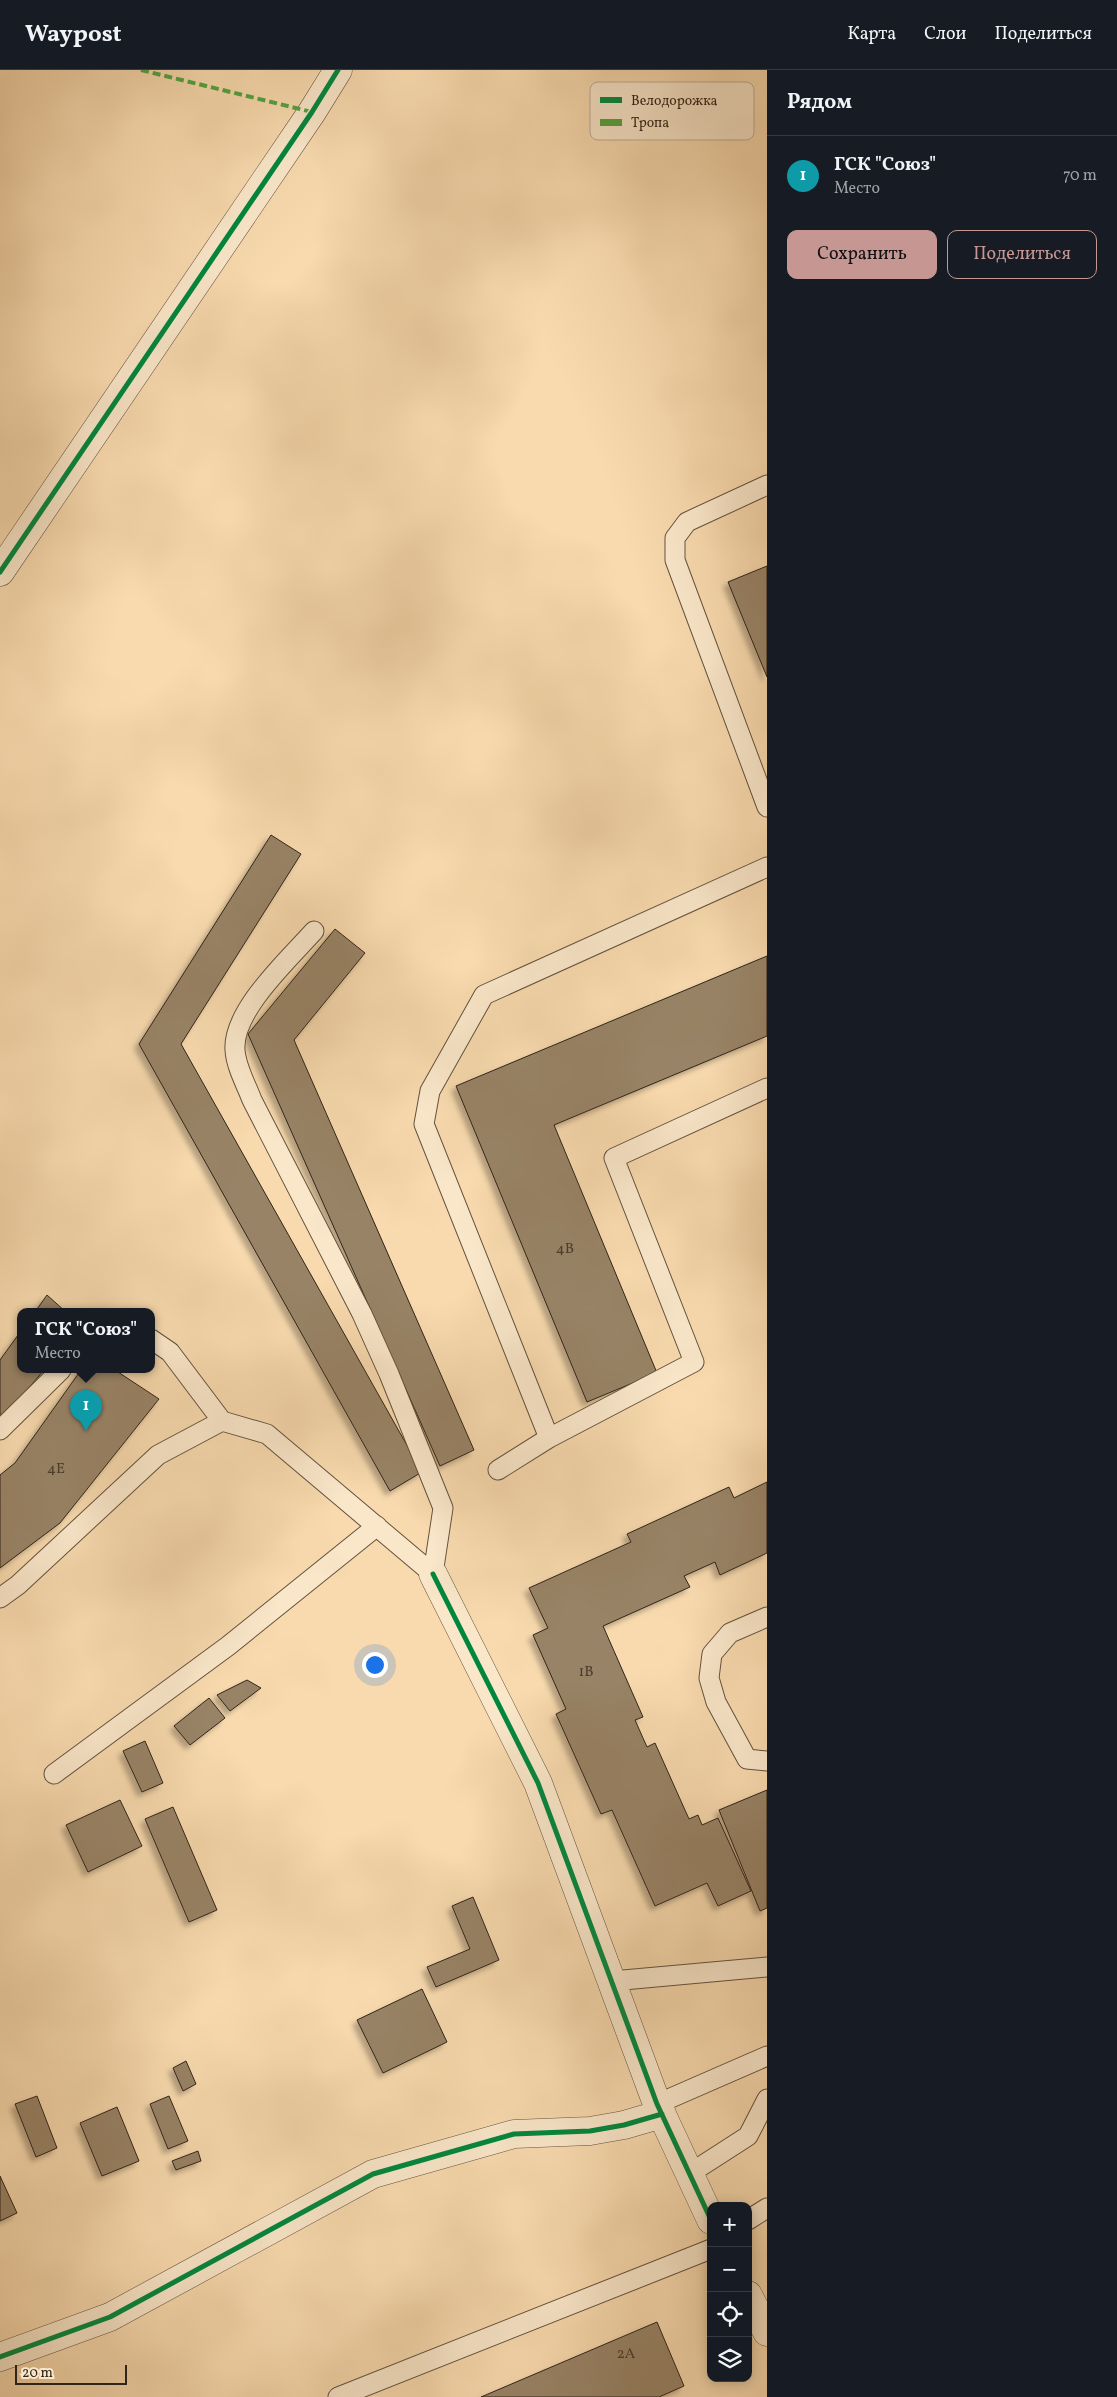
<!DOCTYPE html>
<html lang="ru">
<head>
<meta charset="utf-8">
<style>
  body { margin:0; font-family:Vollkorn,serif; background:#20242c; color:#f1f3f6 }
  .controls { position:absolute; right:15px; bottom:15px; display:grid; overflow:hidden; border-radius:10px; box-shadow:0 2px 12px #0003 }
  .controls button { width:45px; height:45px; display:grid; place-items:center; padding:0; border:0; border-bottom:1px solid #363941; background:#171b24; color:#f1f3f6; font:25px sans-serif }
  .scale { position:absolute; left:15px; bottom:12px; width:112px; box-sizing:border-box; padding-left:5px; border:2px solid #312419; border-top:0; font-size:14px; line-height:18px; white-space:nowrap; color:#312419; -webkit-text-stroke:4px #fae7ca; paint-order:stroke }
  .you { position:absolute; left:374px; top:1594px; width:18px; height:18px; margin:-12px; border:4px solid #fff; border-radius:50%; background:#1a73e8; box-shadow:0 0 0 8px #1a73e833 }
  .badge { display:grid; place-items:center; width:32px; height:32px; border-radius:50%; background:#c59692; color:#fff; font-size:16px; font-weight:700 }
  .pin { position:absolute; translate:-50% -41px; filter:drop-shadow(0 1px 2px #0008) }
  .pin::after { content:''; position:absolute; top:26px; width:18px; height:15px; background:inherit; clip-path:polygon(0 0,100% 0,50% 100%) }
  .popup { position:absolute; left:17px; top:1238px; width:138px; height:65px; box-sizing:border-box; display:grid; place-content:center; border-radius:10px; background:#171b24; filter:drop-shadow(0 1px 4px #0005); font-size:16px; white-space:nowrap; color:#9ea1a6 }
  .popup b { font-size:19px; color:#f1f3f6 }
  .popup::after { content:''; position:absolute; left:50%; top:100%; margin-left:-10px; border:10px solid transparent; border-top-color:#171b24 }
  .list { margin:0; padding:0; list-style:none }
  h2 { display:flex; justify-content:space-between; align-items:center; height:65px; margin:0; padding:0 20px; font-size:21px }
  h2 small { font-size:16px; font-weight:400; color:#9ea1a6 }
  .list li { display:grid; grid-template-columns:32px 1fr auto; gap:15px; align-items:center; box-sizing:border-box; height:80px; padding:0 20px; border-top:1px solid #363941 }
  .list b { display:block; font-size:19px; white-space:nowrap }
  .list p { margin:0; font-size:16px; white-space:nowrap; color:#9ea1a6 }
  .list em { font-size:16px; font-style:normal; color:#9ea1a6 }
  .actions { display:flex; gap:10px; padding:15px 20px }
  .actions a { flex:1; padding:11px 0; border:1px solid #c59692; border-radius:10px; text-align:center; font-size:18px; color:#c59692 }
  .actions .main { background:#c59692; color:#111 }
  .icon { flex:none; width:28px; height:28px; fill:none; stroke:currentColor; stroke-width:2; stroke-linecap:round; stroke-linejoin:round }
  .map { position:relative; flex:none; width:767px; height:2327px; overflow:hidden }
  header { display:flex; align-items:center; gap:30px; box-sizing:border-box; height:70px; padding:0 25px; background:#171b24; border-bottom:1px solid #363941 }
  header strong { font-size:24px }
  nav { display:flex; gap:28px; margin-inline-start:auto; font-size:18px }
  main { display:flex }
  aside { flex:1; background:#171b24 }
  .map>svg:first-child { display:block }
</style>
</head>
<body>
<header>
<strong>Waypost</strong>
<nav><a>Карта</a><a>Слои</a><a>Поделиться</a></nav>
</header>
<main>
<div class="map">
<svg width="767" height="2327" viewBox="0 0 767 2327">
  <defs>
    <filter id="shadow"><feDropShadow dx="-4.5" dy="4.5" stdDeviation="2.5" flood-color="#0004"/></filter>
  </defs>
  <rect width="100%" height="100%" fill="#f8daae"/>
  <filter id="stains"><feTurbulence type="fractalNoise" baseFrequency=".004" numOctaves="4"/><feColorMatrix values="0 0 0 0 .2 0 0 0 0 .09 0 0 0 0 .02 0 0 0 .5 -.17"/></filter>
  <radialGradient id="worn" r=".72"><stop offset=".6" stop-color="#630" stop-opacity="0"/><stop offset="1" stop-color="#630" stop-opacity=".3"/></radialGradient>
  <path fill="#988366" stroke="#312419" filter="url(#shadow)" d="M767 496V607L728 512Z
    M271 765 301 784 181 974 422 1402 390 1421 139 974Z
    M335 859 365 883 294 970 474 1380 440 1396 248 964Z
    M767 886V966L554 1055 657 1303 587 1332 456 1016Z
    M47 1225 66 1242H35Z
    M21 1261V1300H44L10 1340 0 1347V1290Z
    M81 1300H115L159 1329 60 1453 0 1498V1405L15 1393Z
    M767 1412V1483L720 1505 715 1492 684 1506 690 1517 603 1556 643 1647 635 1650 647 1677 655 1673 689 1749 698 1745 702 1755 718 1748 751 1821 718 1836 707 1813 655 1836 612 1740 601 1744 556 1644 566 1639 533 1565 548 1558 529 1518 631 1472 627 1464 729 1417 734 1428Z
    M247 1610 261 1618 230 1641 217 1625Z
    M209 1628 225 1648 190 1675 174 1656Z
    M145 1671 163 1713 142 1722 123 1681Z
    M767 1720V1838L760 1841 719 1740Z
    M120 1730 142 1776 88 1802 66 1755Z
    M173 1737 217 1840 189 1852 145 1749Z
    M473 1827 499 1890 436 1917 427 1897 470 1879 452 1836Z
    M422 1919 447 1972 383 2003 357 1950Z
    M186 1991 196 2014 183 2021 173 1998Z
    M37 2026 57 2078 36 2087 15 2034Z
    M169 2026 188 2071 168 2079 150 2034Z
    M117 2037 139 2091 102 2106 80 2053Z
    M198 2081 201 2091 176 2100 172 2091Z
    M0 2106 17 2143 0 2151Z
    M657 2252 684 2316 659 2327H481Z"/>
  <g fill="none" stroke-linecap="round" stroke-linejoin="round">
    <g stroke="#63523e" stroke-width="21">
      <path id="lane" d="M767 415 687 452 675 468V490L767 737
        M314 861C289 889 232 941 235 980 236 997 246 1014 252 1030L362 1244 389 1304 443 1438 433 1504
        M151 1269 170 1282 222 1351
        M0 1360 61 1300
        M549 1368 424 1054 430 1021 484 925 767 797
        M498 1400 549 1368 694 1292 614 1088 767 1018
        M0 1528 18 1515 158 1385 222 1351 267 1364 433 1504
        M767 1547 730 1563 712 1584 709 1608 716 1632 747 1689 767 1691
        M54 1704 228 1576 377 1456
        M612 1911 767 1897
        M657 2034 767 1986
        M689 2104 748 2066 767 2029
        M748 2150 767 2138
        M338 2327 711 2179"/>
    </g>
    <g stroke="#63523e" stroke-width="29">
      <path id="street" d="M0 502 312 42 338 0
        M433 1504 538 1713 657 2034 711 2150
        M748 2225 767 2262
        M0 2287 110 2247 373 2104 514 2064 590 2061 624 2055 662 2044"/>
    </g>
    <use href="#lane" stroke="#fae7ca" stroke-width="19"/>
    <use href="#street" stroke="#fae7ca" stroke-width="28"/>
    <path stroke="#52a340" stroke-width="4" stroke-dasharray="8 4" stroke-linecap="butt" d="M141 0 312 42"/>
    <g stroke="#fae7ca" stroke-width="8">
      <path id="cycleway" d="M0 502 312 42 338 0
        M433 1504 538 1713 657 2034 711 2150
        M0 2287 110 2247 373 2104 514 2064 590 2061 624 2055 662 2044"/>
    </g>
    <use href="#cycleway" stroke="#00873e" stroke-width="5"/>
  </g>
  <g text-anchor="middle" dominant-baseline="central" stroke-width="4.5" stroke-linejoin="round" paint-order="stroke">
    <g font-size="15" fill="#4b3c2c">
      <text x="565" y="1179">4В</text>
      <text x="56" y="1399">4Е</text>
      <text x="586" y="1602">1В</text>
      <text x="626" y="2284">2А</text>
    </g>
  </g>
  <rect x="590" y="12" width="164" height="58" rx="8" fill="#fae7ca" stroke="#beac95" stroke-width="1"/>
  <rect x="600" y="27" width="22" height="6" fill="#00873e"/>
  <rect x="600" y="49" width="22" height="7" fill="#52a340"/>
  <g font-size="14" fill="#312419">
    <text x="631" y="35">Велодорожка</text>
    <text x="631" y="57">Тропа</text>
  </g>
  <rect width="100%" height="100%" filter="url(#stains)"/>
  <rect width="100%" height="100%" fill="url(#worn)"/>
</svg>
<div class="controls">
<button>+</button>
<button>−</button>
<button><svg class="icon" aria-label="locate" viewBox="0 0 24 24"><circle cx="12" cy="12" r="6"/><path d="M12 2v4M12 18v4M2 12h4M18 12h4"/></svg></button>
<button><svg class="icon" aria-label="layers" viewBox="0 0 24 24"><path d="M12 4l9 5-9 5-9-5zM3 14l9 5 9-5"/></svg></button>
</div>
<div class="scale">20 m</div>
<div class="you"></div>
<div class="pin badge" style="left:86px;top:1361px;background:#0f9aa8">1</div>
<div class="popup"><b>ГСК &quot;Союз&quot;</b>Место</div>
</div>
<aside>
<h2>Рядом<small></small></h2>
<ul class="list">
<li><span class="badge" style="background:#0f9aa8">1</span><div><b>ГСК &quot;Союз&quot;</b><p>Место</p></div><em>70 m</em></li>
</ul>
<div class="actions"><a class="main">Сохранить</a><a>Поделиться</a></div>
</aside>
</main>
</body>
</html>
